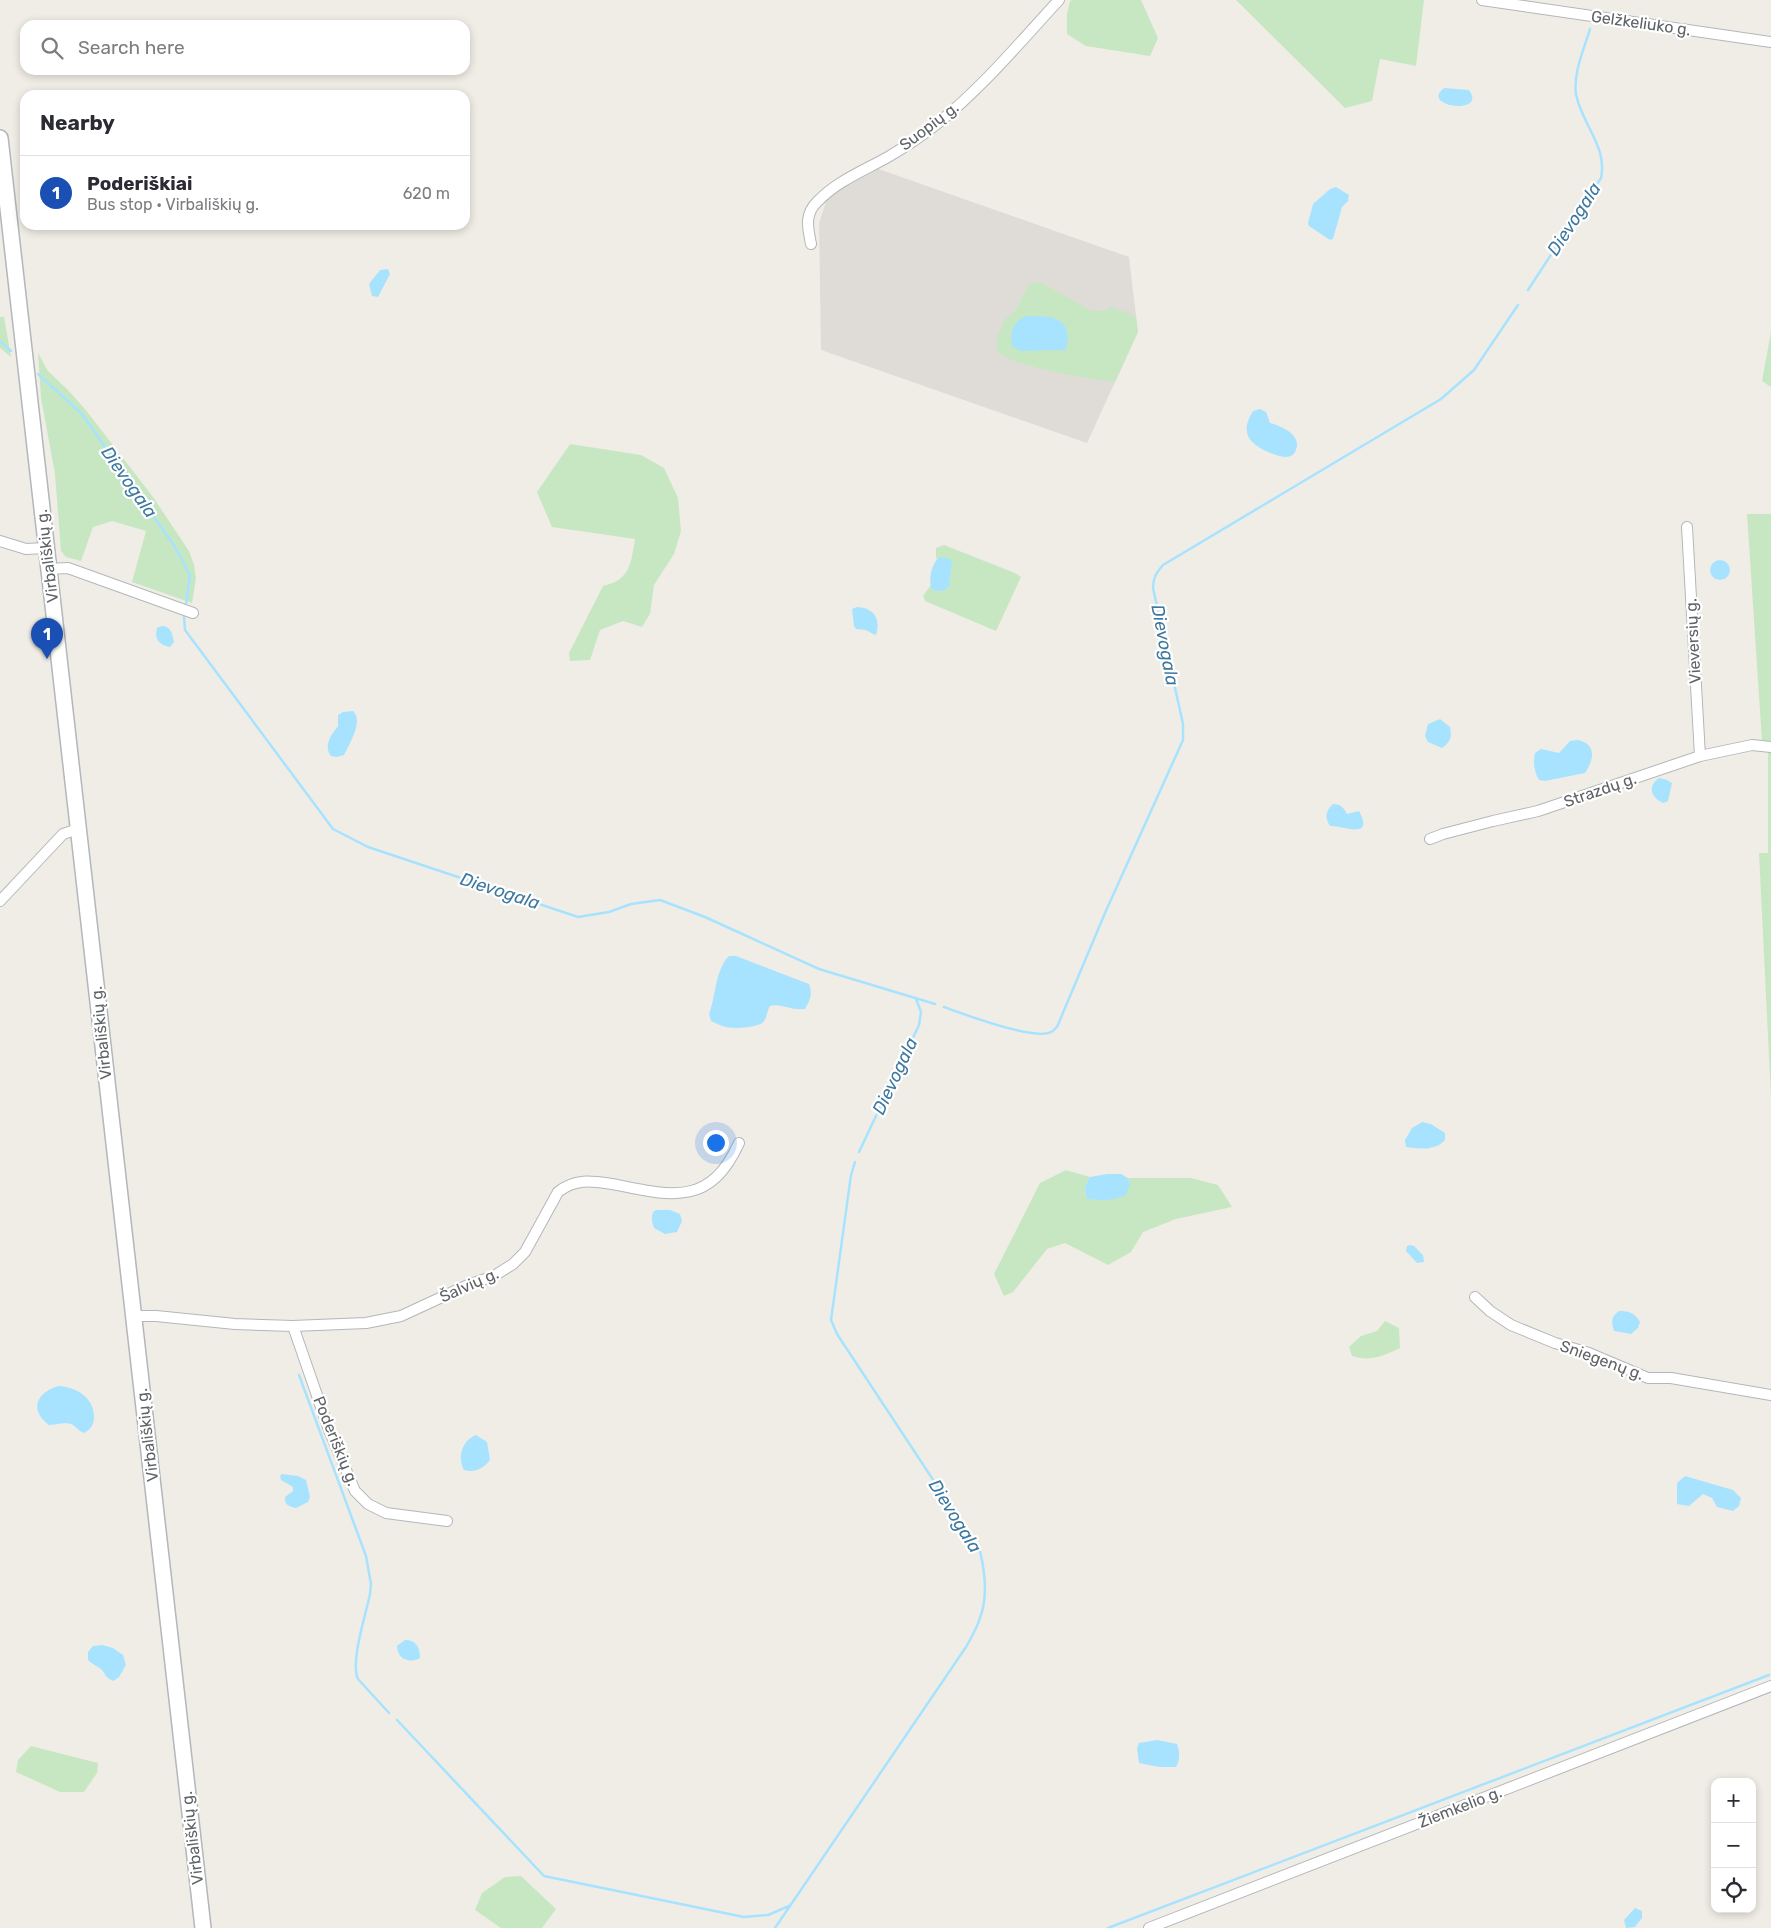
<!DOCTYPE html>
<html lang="en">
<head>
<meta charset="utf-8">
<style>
  body { margin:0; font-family:Rubik,sans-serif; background:#f2f2f3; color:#2b2b33 }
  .controls { position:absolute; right:15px; bottom:15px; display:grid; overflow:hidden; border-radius:10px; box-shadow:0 2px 8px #0003 }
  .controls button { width:45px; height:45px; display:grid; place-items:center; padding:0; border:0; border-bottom:1px solid #e1e1e2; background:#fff; color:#2b2b33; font:25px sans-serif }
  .you { position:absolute; left:715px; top:1142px; width:18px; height:18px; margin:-12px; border:4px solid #fff; border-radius:50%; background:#1a73e8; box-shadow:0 0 0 8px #1a73e833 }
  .badge { display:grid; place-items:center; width:32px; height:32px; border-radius:50%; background:#0b8043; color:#fff; font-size:16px; font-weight:700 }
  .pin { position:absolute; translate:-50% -41px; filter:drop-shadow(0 1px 2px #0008) }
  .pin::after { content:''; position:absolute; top:26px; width:18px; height:15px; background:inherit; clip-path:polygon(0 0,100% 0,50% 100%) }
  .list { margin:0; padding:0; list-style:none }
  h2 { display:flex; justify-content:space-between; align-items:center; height:65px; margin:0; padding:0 20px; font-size:21px }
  h2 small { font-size:16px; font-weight:400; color:#7c7c81 }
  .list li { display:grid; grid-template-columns:32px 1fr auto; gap:15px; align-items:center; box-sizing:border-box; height:75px; padding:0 20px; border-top:1px solid #e1e1e2 }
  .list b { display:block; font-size:19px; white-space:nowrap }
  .list p { margin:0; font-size:16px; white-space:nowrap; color:#7c7c81 }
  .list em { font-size:16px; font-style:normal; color:#7c7c81 }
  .icon { flex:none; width:28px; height:28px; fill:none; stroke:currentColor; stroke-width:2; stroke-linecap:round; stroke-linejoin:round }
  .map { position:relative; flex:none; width:1771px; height:1928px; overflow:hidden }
  .search { position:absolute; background:#fff; box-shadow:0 2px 8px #0003; left:20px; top:20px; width:450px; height:55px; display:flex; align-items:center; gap:12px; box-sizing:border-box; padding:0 18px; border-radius:15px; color:#7c7c81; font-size:19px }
  .panel { position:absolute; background:#fff; box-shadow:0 2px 8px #0003; left:20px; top:90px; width:450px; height:140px; border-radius:15px }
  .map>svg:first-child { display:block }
</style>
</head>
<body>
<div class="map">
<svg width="1771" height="1928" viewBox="0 0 1771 1928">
  <rect width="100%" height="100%" fill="#f0ede6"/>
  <path fill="#dfdcd8" d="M870 166 1129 257 1138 332 1087 443 821 350 819 224 829 192Z"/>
  <path fill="#c7e7c3" d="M1072 0H1141L1158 38 1150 56 1086 46 1067 34V14L1070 1Z
    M1236 0H1424L1416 66 1380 59 1372 101 1345 108Z
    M1040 282 1092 311H1104L1110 307 1129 313 1136 318 1138 332 1115 382C1089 379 1015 368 997 351V337L1005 319 1015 311 1029 284Z
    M0 317H4L11 357 0 348Z
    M1771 332V387L1762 381Z
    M38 353 48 371 67 389 85 409 153 497 189 551 194 565 196 578 192 603 132 582 146 531 112 521 93 527 81 561 66 557 61 551 55 474 41 398Z
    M570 444 641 455 664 468 678 498 681 531 674 554 654 585 650 614 642 627 623 621 600 630 590 660 570 661 569 653 603 586C630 580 631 564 635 539L552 527 537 492Z
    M1747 514H1771V743L1762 741Z
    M944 545 1015 573 1021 577 996 631 925 601 923 596 931 585 934 590C940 592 944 592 949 587L939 557 936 559V548Z
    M1768 749H1771V1097L1759 853H1768Z
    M1066 1170 1090 1177 1085 1186 1086 1198 1130 1184 1128 1178H1191L1218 1185 1232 1207 1176 1219 1143 1232 1131 1252 1108 1265 1065 1243 1047 1249 1013 1292 1004 1296 994 1274 1040 1183Z
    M1385 1321 1399 1328 1400 1348C1384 1356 1369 1362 1352 1356L1349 1347 1361 1336 1377 1331Z
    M31 1746 98 1763 97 1773 84 1792H60L16 1772 18 1760Z
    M521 1876 556 1909 542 1928H501L475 1910 482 1893 505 1877Z"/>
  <path fill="#a7e3ff" d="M1444 88 1469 90C1488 116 1419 107 1444 88Z
    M1336 187 1349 195 1348 201 1342 207 1333 239 1330 240 1309 226 1308 223 1313 204 1330 189Z
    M388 269 390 274 378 297 372 296 369 284 380 270Z
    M1027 316C1054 316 1073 317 1066 350L1021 351 1012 346C1010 331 1012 322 1027 316Z
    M1260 409 1266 412 1270 423C1281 426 1298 433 1297 446 1296 450 1295 454 1291 456 1284 459 1275 455 1268 452 1248 443 1240 432 1253 411Z
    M939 557 950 559 952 561 949 587C944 592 937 593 931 588 929 578 931 565 939 557Z
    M1710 570a10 10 0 1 1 20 0a10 10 0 1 1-20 0Z
    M857 607C874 608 881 618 876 635L873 634 866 630 856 629 854 626 852 609Z
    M161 626C171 626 172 633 174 642L170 647C159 645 154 639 157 628Z
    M353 711C364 721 349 744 344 755L337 757 331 756C323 746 331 735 338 726V715L343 712Z
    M1440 719 1450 727C1452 736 1451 742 1442 748L1428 742 1425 736 1428 724Z
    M1578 740C1597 744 1594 760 1585 773L1545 781 1539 780C1534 771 1533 763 1535 753L1541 749 1559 753 1570 741Z
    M1659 778 1667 780 1672 783 1668 801 1663 803C1651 798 1647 786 1659 778Z
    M1333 804C1341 804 1344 808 1347 814L1359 811C1375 841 1342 825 1330 826 1324 817 1326 810 1333 804Z
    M729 956H736L809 984C813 994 810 1000 805 1009 792 1011 781 1003 770 1006 767 1011 767 1017 764 1021 760 1028 733 1029 726 1027 721 1026 716 1023 711 1021L709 1014C716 996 715 970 729 956Z
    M1422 1122 1431 1124 1445 1133V1140C1435 1151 1420 1149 1406 1147L1405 1140 1412 1128Z
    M1107 1174H1121L1128 1178 1130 1184 1126 1195C1113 1200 1101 1202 1086 1198L1085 1186 1090 1177Z
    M656 1210H670L680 1214 682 1221 677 1232 665 1234 654 1228C652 1222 651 1218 653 1212Z
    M1410 1245 1414 1246 1423 1255 1424 1262 1417 1263 1406 1251 1407 1246Z
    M1619 1311C1629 1311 1635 1313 1640 1322L1638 1328 1631 1334 1614 1331C1611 1321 1611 1317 1619 1311Z
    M58 1386C76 1387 94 1397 94 1417 94 1425 91 1429 84 1433 78 1431 76 1426 71 1424 66 1422 55 1425 49 1425 29 1410 36 1393 58 1386Z
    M476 1435 487 1442 490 1460C483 1469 475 1473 464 1470 457 1458 462 1440 476 1435Z
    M282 1474 298 1476 306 1480 310 1497 308 1502 296 1508C289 1506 284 1505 285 1497L293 1491V1487L281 1480 280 1476Z
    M1685 1476 1733 1490 1741 1498 1739 1506 1733 1511 1717 1507 1712 1498 1703 1494 1689 1506 1677 1504V1483Z
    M405 1640C416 1640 420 1647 420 1658 410 1664 397 1659 397 1646Z
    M102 1645 113 1648 123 1655 126 1665 119 1677 113 1681C103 1676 107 1675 101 1669 97 1666 92 1664 88 1660V1652L93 1646Z
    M1157 1740 1177 1744C1180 1752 1180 1760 1176 1767H1159L1139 1763 1137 1748 1139 1743Z
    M1635 1908 1642 1911V1918L1635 1927 1626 1928 1624 1920Z"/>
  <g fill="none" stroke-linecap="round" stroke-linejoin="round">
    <path stroke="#a7e3ff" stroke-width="2.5" d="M1528 290 1601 178C1608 147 1581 123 1576 94 1573 73 1584 49 1590 29
      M0 341 11 351
      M38 374 82 414 175 547 190 575 186 604
      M184 616 185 630 333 829 368 847 578 917 609 912 631 904 660 900 705 917 819 969 935 1004
      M944 1007C963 1014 1035 1041 1051 1032 1054 1031 1055 1028 1057 1027L1105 913 1183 740V724L1153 588C1153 578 1156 573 1163 565L1441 399 1474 370 1518 305
      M859 1152 919 1025 921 1012 916 999
      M299 1375 366 1556 371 1584 370 1594C366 1614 350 1662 358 1679L389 1713
      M397 1720 544 1876 744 1917 768 1915 789 1906
      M775 1928 966 1647C971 1638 977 1628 980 1618 988 1597 985 1572 980 1551L837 1334 831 1320 851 1175 855 1162
      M1108 1928 1769 1675"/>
    <g stroke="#b3b7bb" stroke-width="12">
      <path id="street" d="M1482 0 1771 42
        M811 244C808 228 804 215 817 202 837 181 863 171 888 157 905 147 923 135 938 123 983 87 1020 42 1059 0
        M1687 527 1700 756
        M0 541 26 549 46 548
        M48 569 68 568 193 613
        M1430 839 1443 834 1493 821 1538 811 1700 756 1752 745 1771 747
        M0 901 63 834 78 829
        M1475 1297 1490 1311 1511 1325 1555 1343 1589 1353 1648 1378H1671L1771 1395
        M133 1316H156L235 1324 293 1326 366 1323 401 1316 468 1285 494 1276 513 1264 525 1252 558 1192C575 1178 592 1181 612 1184 671 1196 710 1207 739 1143
        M293 1326 329 1430 355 1491 368 1504 386 1513 447 1521
        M1149 1928 1771 1686"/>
    </g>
    <g stroke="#b2b7bb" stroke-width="18">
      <path id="secondary" d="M0 138 203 1928"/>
    </g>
    <use href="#street" stroke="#fff" stroke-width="10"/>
    <use href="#secondary" stroke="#fff" stroke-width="15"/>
  </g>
  <g text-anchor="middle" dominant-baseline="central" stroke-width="4.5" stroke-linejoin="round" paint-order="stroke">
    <g font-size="16" fill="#5e6366" stroke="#fff">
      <text transform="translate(1641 23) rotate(8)">Gelžkeliuko g.</text>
      <text transform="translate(929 126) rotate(-37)">Suopių g.</text>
      <text transform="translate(47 556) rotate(-97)">Virbališkių g.</text>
      <text transform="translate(1693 641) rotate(-93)">Vieversių g.</text>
      <text transform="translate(1600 790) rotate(-19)">Strazdų g.</text>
      <text transform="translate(101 1033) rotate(-96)">Virbališkių g.</text>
      <text transform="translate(469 1285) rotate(-24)">Šalvių g.</text>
      <text transform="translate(1602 1360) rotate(20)">Sniegenų g.</text>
      <text transform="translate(147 1435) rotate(-97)">Virbališkių g.</text>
      <text transform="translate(336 1441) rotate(68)">Poderiškių g.</text>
      <text transform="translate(1460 1807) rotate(-21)">Žiemkelio g.</text>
      <text transform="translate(192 1838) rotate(-97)">Virbališkių g.</text>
    </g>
    <g font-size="18" font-style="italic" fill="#3d78a0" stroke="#fff">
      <text transform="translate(1574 219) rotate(-57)">Dievogala</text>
      <text transform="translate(129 482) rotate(55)">Dievogala</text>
      <text transform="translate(1165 645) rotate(79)">Dievogala</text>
      <text transform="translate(500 891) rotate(18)">Dievogala</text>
      <text transform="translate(895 1076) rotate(-65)">Dievogala</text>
      <text transform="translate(955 1516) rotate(58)">Dievogala</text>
    </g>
  </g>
</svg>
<div class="controls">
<button>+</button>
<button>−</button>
<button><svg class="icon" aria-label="locate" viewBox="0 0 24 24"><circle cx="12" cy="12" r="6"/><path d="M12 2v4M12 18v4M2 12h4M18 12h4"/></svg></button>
</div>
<div class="you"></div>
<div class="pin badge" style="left:47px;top:659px;background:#1a4fb4">1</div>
<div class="search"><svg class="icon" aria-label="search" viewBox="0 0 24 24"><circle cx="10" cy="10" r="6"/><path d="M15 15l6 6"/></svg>Search here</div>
<section class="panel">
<h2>Nearby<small></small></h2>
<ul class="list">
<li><span class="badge" style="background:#1a4fb4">1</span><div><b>Poderiškiai</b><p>Bus stop · Virbališkių g.</p></div><em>620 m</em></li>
</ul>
</section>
</div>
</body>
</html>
